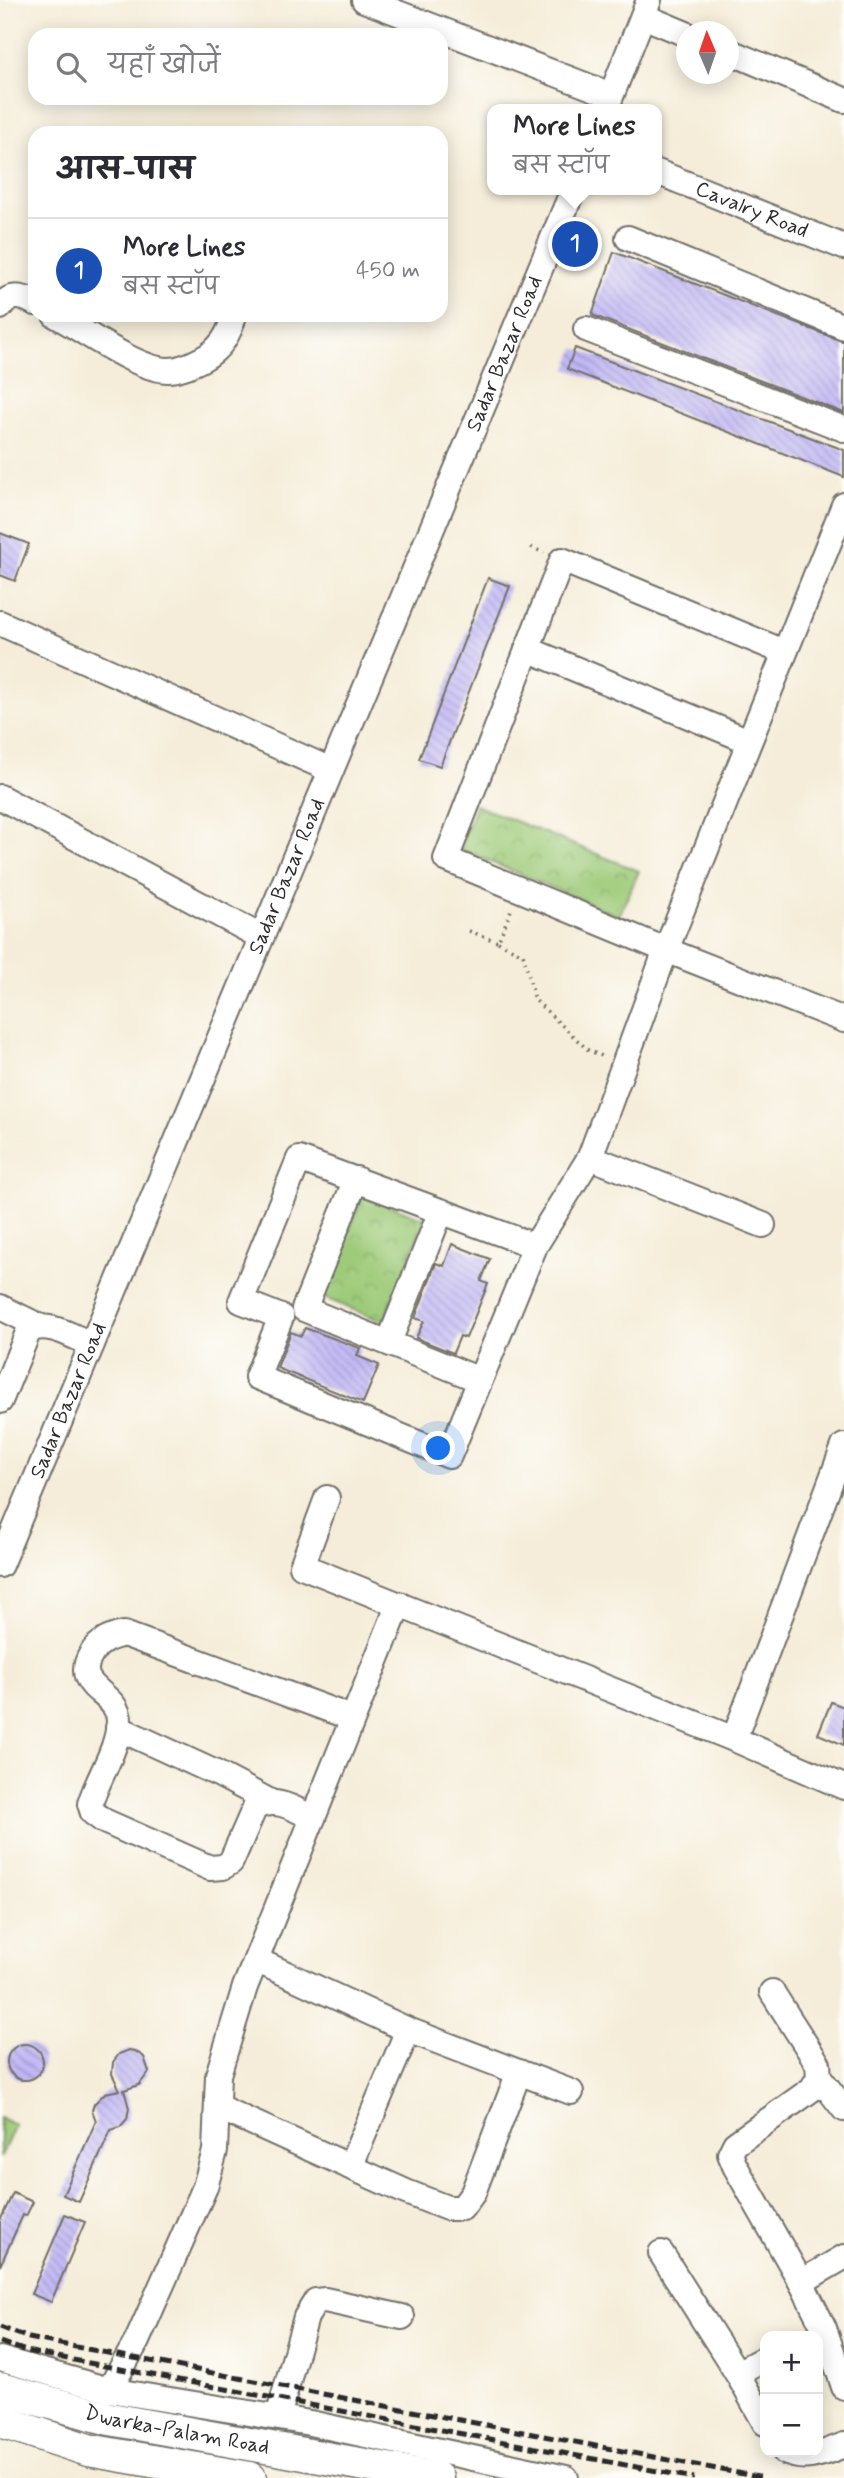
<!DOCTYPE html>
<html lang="hi">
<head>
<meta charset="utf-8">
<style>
  body { margin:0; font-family:Mynerve,"Playpen Sans Deva",sans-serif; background:#f2f2f3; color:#2b2b33 }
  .controls { position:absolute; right:21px; bottom:21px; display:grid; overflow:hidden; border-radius:14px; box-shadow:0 4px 18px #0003 }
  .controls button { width:63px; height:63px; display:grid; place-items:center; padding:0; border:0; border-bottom:2px solid #e1e1e2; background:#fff; color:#2b2b33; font:35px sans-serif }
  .compass { position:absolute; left:676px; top:21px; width:63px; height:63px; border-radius:50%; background:#fff; box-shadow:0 4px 18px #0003; rotate:358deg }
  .you { position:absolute; left:439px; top:1449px; width:24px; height:24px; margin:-18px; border:5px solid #fff; border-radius:50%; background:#1a73e8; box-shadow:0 0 0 10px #1a73e833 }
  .badge { display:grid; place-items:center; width:46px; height:46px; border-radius:50%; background:#ea580c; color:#fff; font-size:23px; font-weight:700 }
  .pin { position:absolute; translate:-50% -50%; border:4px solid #fff; box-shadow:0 2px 7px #0006 }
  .popup { position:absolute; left:487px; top:104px; width:175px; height:91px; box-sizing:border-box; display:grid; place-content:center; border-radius:14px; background:#fff; filter:drop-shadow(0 2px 5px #0005); font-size:23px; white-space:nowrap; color:#7c7c81 }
  .popup b { font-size:26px; color:#2b2b33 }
  .popup::after { content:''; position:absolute; left:50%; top:100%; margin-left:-14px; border:14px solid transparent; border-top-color:#fff }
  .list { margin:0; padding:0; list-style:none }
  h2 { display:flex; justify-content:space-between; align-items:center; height:91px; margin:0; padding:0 28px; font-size:30px }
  h2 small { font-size:23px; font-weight:400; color:#7c7c81 }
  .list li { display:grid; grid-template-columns:46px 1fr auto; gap:21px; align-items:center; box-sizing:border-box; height:105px; padding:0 28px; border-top:2px solid #e1e1e2 }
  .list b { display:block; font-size:26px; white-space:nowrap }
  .list p { margin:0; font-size:23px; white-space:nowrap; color:#7c7c81 }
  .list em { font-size:23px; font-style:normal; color:#7c7c81 }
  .icon { flex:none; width:38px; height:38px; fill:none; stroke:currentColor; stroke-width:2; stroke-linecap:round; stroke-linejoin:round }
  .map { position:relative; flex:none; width:844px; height:2478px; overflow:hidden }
  .search { position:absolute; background:#fff; box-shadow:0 4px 18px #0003; left:28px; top:28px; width:420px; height:77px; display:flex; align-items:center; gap:18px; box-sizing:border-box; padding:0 24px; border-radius:21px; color:#7c7c81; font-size:26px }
  .panel { position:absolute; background:#fff; box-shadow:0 4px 18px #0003; left:28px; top:126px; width:420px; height:196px; border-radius:21px }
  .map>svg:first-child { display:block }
</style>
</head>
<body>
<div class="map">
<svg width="844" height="2478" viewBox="0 0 844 2478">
  <defs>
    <pattern id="park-crowns" width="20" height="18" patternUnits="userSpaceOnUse" patternTransform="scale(1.75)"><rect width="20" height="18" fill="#9ecb79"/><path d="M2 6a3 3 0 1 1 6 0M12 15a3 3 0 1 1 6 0" fill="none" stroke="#88ae69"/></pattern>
    <pattern id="building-back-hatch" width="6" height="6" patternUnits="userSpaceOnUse" patternTransform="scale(1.75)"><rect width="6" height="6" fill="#c1b7f6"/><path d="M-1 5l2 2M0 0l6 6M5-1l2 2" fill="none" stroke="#9d95c7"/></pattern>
  </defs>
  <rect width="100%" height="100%" fill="#fdfcf7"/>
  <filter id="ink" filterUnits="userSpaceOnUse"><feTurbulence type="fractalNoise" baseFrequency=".0143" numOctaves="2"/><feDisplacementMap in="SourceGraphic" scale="14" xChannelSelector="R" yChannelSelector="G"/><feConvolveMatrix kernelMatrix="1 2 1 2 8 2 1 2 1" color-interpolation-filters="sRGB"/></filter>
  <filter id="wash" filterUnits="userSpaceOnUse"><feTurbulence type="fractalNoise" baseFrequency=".00686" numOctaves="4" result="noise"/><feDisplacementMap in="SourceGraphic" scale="28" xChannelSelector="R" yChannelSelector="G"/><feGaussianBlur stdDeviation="1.57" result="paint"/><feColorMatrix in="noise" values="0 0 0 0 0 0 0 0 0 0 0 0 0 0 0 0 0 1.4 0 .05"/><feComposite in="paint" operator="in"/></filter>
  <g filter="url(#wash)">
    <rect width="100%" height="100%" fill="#f5edd9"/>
    <path fill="url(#park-crowns)" stroke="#647b52" stroke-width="2" d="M475 805 639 871 619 916 460 849Z
      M363 1195 425 1219 384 1322 322 1297Z
      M0 2118 15 2125 0 2158Z"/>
    <g id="blocks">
      <path fill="url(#building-back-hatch)" d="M614 252 844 342V413L592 315Z
        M575 348 844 450V477L567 369Z
        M0 533 29 544 15 581 0 575Z
        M488 578 510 586 440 766 419 759Z
        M452 1244 490 1259 481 1281 488 1284 466 1338 460 1336 453 1353 416 1338 424 1321 415 1318 436 1263 444 1266Z
        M305 1328 360 1348 357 1356 379 1365 363 1403 277 1368 291 1332 301 1336Z
        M831 1702 844 1707V1745L818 1734Z
        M7 2062a18 18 0 1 1 36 0a18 18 0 1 1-36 0Z
        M129 2050 135 2051 144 2057 149 2072 139 2085 124 2090 129 2108 127 2119 120 2127 111 2130 79 2202 63 2195 96 2121 92 2110 94 2104 105 2093 120 2090 112 2074 113 2062 119 2054Z
        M13 2193 33 2202 26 2216 23 2215 0 2266V2221Z
        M65 2214 85 2222 51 2302 31 2294Z"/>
    </g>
  </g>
  <g filter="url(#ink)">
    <use href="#blocks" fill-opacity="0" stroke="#726f68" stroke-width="2"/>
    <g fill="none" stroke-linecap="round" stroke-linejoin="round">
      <g stroke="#726f68" stroke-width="28">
        <g id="minor">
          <path d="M364 0 611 95"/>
          <path d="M643 16 686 34"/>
          <path d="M728 51 844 100"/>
          <path d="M606 109 649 0"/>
          <path id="s1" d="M657 172 844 247"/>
          <path d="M628 238 844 327"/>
          <path d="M0 307C10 293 22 296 35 303"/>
          <path d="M55 315C83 330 138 370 168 370 180 370 193 364 204 358 220 349 230 333 234 315"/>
          <path d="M586 329 844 429"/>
          <path d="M0 623 331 770"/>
          <path d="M527 649 749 741"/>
          <path d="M784 652 562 560 446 859 666 950 844 1020"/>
          <path d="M0 797 261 937"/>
          <path d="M590 1157 763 1225"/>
          <path d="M356 1179 304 1309 480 1380"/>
          <path d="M535 1246 299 1159 241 1301 281 1317 257 1377 449 1456 535 1246 590 1157 666 950 844 505"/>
          <path d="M0 1307 39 1326"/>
          <path d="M389 1342 441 1211"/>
          <path d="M0 1401 29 1330C50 1321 72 1337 92 1344"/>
          <path d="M327 1498 302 1566 734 1739 844 1787"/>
          <path id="s2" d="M0 1565 573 190"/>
          <path d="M118 1728 218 1774 269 1801"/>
          <path d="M734 1739 844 1446"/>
          <path d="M313 1818C292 1808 279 1797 255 1807L231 1862 223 1867 210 1868 104 1821 93 1813 90 1804C98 1777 118 1750 119 1721 119 1691 69 1689 92 1653 99 1641 111 1637 124 1634L352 1718"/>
          <path d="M256 1960 408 2030 571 2092"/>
          <path d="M772 1992 818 2064 819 2077 812 2089 735 2144 730 2154 735 2166 801 2282 824 2328 844 2387"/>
          <path d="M819 2077 844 2109"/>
          <path d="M218 2107 406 2192 447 2208H462L473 2193 519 2072"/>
          <path d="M350 2167 408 2030"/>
          <path d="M661 2253 737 2373 765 2423"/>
          <path d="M801 2282 844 2257"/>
          <path d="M0 2359 109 2390 310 2423 566 2478"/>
          <path d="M737 2373 765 2358"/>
          <path d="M109 2390 137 2341 205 2187 215 2151 218 2075 245 1987 399 1604"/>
          <path d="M278 2417 306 2317 316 2301 325 2300 402 2317"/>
          <path d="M785 2452C807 2462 823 2453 844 2445"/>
        </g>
      </g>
      <g stroke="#726f68" stroke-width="35">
        <g id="major">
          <path id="s3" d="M0 2389 110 2419 437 2478"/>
          <path d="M0 2421 88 2450 250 2478"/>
        </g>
      </g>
      <path stroke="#726f68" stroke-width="3.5" stroke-dasharray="2 5" stroke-linecap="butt" d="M531 547 544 553
        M469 931 498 942 512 908
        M498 942 523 954 535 1000 588 1050 604 1057"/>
      <use href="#minor" stroke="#fff" stroke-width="24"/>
      <use href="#major" stroke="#fff" stroke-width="32"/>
      <path stroke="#2b2b2b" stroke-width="5" stroke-dasharray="10 5" stroke-linecap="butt" d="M0 2327 29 2338 764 2478
        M0 2342 26 2351 694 2478"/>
    </g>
  </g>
  <g text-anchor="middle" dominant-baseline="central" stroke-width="5" stroke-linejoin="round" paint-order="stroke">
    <g font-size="21" fill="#2b2b2b" stroke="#fdfcf7">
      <text stroke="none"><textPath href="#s1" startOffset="102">Cavalry Road</textPath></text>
      <text stroke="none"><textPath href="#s2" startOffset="1312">Sadar Bazar Road</textPath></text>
      <text stroke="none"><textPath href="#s2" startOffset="746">Sadar Bazar Road</textPath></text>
      <text stroke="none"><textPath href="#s2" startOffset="178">Sadar Bazar Road</textPath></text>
      <text stroke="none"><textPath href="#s3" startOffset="182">Dwarka-Palam Road</textPath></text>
    </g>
  </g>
</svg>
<div class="controls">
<button>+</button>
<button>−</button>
</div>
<svg class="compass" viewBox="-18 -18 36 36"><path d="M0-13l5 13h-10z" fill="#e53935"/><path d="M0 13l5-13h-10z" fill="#7c7c81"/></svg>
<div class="you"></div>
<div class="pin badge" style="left:575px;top:244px;background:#1a4fb4">1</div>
<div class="popup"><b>More Lines</b>बस स्टॉप</div>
<div class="search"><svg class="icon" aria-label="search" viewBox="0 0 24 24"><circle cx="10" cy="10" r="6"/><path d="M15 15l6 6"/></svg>यहाँ खोजें</div>
<section class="panel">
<h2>आस-पास<small></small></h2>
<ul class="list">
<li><span class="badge" style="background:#1a4fb4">1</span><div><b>More Lines</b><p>बस स्टॉप</p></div><em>450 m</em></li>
</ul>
</section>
</div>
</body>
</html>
